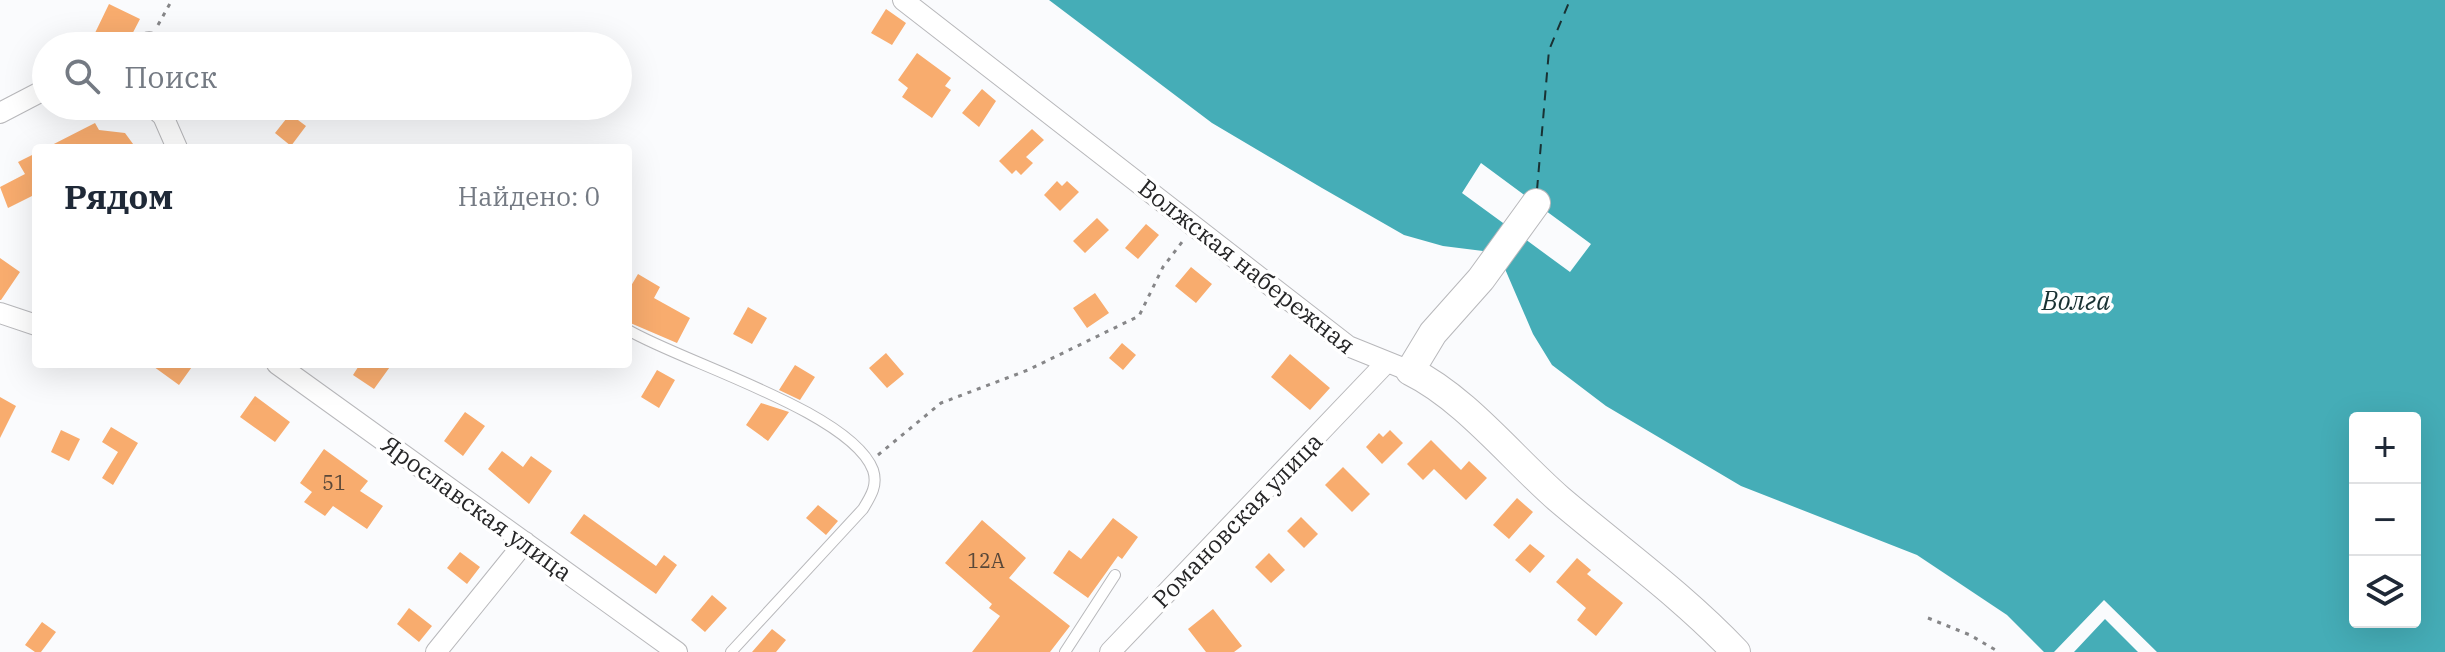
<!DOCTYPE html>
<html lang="ru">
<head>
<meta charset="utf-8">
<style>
  body { margin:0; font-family:"IBM Plex Serif",serif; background:#f6f6f7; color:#1f2937 }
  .controls { position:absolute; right:24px; bottom:24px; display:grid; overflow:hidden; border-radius:8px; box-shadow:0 8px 32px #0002 }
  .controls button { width:72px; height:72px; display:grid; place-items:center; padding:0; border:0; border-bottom:2px solid #e0e1e3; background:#fff; color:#1f2937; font:40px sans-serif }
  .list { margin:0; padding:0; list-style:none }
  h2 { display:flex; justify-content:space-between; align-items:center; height:104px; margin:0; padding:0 32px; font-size:34px }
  h2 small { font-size:26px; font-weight:400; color:#747a83 }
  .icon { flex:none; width:44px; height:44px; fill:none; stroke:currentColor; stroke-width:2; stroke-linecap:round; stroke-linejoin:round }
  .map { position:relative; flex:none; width:2445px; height:652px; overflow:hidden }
  .search { position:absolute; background:#fff; box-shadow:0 8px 32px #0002; left:32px; top:32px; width:600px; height:88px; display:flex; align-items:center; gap:20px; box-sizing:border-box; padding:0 28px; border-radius:44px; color:#747a83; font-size:30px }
  .panel { position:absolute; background:#fff; box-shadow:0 8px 32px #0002; left:32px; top:144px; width:600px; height:224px; border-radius:8px }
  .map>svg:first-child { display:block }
</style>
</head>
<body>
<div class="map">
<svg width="2445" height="652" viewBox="0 0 2445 652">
  <rect width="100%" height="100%" fill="#fafbfd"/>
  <path fill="#45adb7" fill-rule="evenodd" d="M1049 0H2445V652H2044L2007 615 1917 555 1741 486 1606 406 1552 365 1533 334 1502 262 1491 252 1443 246 1404 235 1322 188 1212 123ZM2355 418H2415V622H2355Z"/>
  <path fill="#fafbfd" d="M1481 163 1591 244 1570 272 1462 193Z
    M2104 600 2157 652H2138L2105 619 2074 652H2054Z"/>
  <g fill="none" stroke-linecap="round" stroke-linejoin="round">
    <path stroke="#193133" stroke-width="2" stroke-dasharray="10 8" stroke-linecap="butt" d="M1537 190 1549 50 1570 0"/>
  </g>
  <path fill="#f8ac6e" d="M109 4 140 19 126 46 95 33Z
    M886 9 906 23 892 45 871 33Z
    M917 53 951 78 945 86 951 90 932 118 902 97 908 88 898 80Z
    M982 89 996 101 979 127 962 113Z
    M290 114 306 126 291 146 275 133Z
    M95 123 99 130 125 133 136 148H46Z
    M1032 129 1044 140 1026 157 1033 163 1021 175 1016 170 1012 174 999 161Z
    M36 153V194L8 208 0 187 25 174 18 162Z
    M1057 181 1062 186 1067 181 1079 192 1060 211 1044 195Z
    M1097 218 1109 230 1085 253 1073 241Z
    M1146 224 1159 235 1138 259 1125 248Z
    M0 258 20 272 1 300H0Z
    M1191 267 1212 284 1196 303 1175 286Z
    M638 274 660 287 654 298 690 318 677 343 628 322V291Z
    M1095 293 1109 313 1087 328 1073 308Z
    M748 307 767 318 752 344 733 334Z
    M1122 343 1136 355 1123 370 1109 358Z
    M886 353 904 374 887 388 869 368Z
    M1290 354 1330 388 1310 410 1271 377Z
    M150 364H194L179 385Z
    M360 364H392L374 389 353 375Z
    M795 365 815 377 800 400 779 390Z
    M657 370 675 380 659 408 641 397Z
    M255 396 290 422 275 442 240 417Z
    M0 397 16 406 0 438Z
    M761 403 789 412 768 441 746 425Z
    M465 412 485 426 463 456 444 441Z
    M111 427 138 443 113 485 102 478 118 452 102 442Z
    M61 430 80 439 69 461 51 452Z
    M1390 430 1403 443 1382 464 1366 447 1379 433 1383 437Z
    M1431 440 1461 470 1469 461 1487 478 1466 500 1434 469 1423 480 1407 464Z
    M324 449 368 481 360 491 383 506 367 529 333 506 325 516 304 502 312 492 300 483Z
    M502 451 523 467 531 456 552 471 529 504 488 469Z
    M1343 467 1370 494 1352 512 1325 485Z
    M1517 498 1533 512 1509 539 1493 525Z
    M818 505 838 521 826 535 806 518Z
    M584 514 656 566 664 555 677 565 656 594 570 533Z
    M1301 517 1318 534 1304 548 1287 531Z
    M1113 518 1138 537 1122 559 1118 556 1088 598 1053 573 1069 550 1081 559Z
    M982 520 1026 558 1009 578 1070 626 1050 652H972L1000 616 989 608 992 604 945 563Z
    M1530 544 1545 556 1530 573 1515 560Z
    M460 552 480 567 467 584 447 568Z
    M1269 553 1285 570 1271 583 1255 567Z
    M1577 558 1591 570 1587 574 1623 603 1596 636 1577 620 1586 608 1556 582Z
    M712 595 727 608 705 632 691 620Z
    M409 608 432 626 419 642 397 624Z
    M1213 609 1242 646 1234 652H1206L1188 629Z
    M42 622 56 632 41 652H35L25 645Z
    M772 629 786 640 776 652H752Z"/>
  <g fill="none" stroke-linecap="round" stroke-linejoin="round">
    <g stroke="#b8b8bb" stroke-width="12">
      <path id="lane" d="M628 330C682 362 851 412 873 470 878 485 871 496 863 509L731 652
        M1065 652 1115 575"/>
    </g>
    <g stroke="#b8b8bb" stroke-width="22">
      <path id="street" d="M903 0 1348 346 1410 371
        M147 46 149 42
        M152 106 163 116 177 148
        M0 113 46 89
        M0 313 36 325
        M277 364 677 652
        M436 652 525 542
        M1110 652 1385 364"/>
    </g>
    <g stroke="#b8b8bb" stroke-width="30">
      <path id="secondary" d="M1536 203 1481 279 1433 333 1410 371C1465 398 1512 458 1559 499 1619 550 1682 595 1736 652"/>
    </g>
    <path stroke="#868688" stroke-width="3" stroke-dasharray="4 6" stroke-linecap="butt" d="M158 25 172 0
      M878 455 941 403 1028 370 1139 316 1163 267 1182 242
      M1928 618 1970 635 1999 652"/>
    <use href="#lane" stroke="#fff" stroke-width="10"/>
    <use href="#street" stroke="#fff" stroke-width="20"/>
    <use href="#secondary" stroke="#fff" stroke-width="28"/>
  </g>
  <g text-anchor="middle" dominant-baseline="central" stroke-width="7" stroke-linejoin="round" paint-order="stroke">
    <g font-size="20" fill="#5a4839">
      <text x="334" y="482">51</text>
      <text x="986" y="560">12А</text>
    </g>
    <g font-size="24" fill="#262627" stroke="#fff">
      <text transform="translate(1247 266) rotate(38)">Волжская набережная</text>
      <text transform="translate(477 508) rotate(36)">Ярославская улица</text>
      <text transform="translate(1237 520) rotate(-46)">Романовская улица</text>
    </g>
    <g font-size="26" font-style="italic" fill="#193133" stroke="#fff">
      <text x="2076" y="300">Волга</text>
    </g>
  </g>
</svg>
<div class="controls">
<button>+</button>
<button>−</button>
<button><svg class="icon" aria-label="layers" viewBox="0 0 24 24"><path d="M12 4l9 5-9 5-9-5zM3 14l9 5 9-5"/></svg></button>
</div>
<div class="search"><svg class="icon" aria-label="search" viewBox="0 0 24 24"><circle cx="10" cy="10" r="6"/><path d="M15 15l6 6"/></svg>Поиск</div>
<section class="panel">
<h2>Рядом<small>Найдено: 0</small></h2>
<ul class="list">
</ul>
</section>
</div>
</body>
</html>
